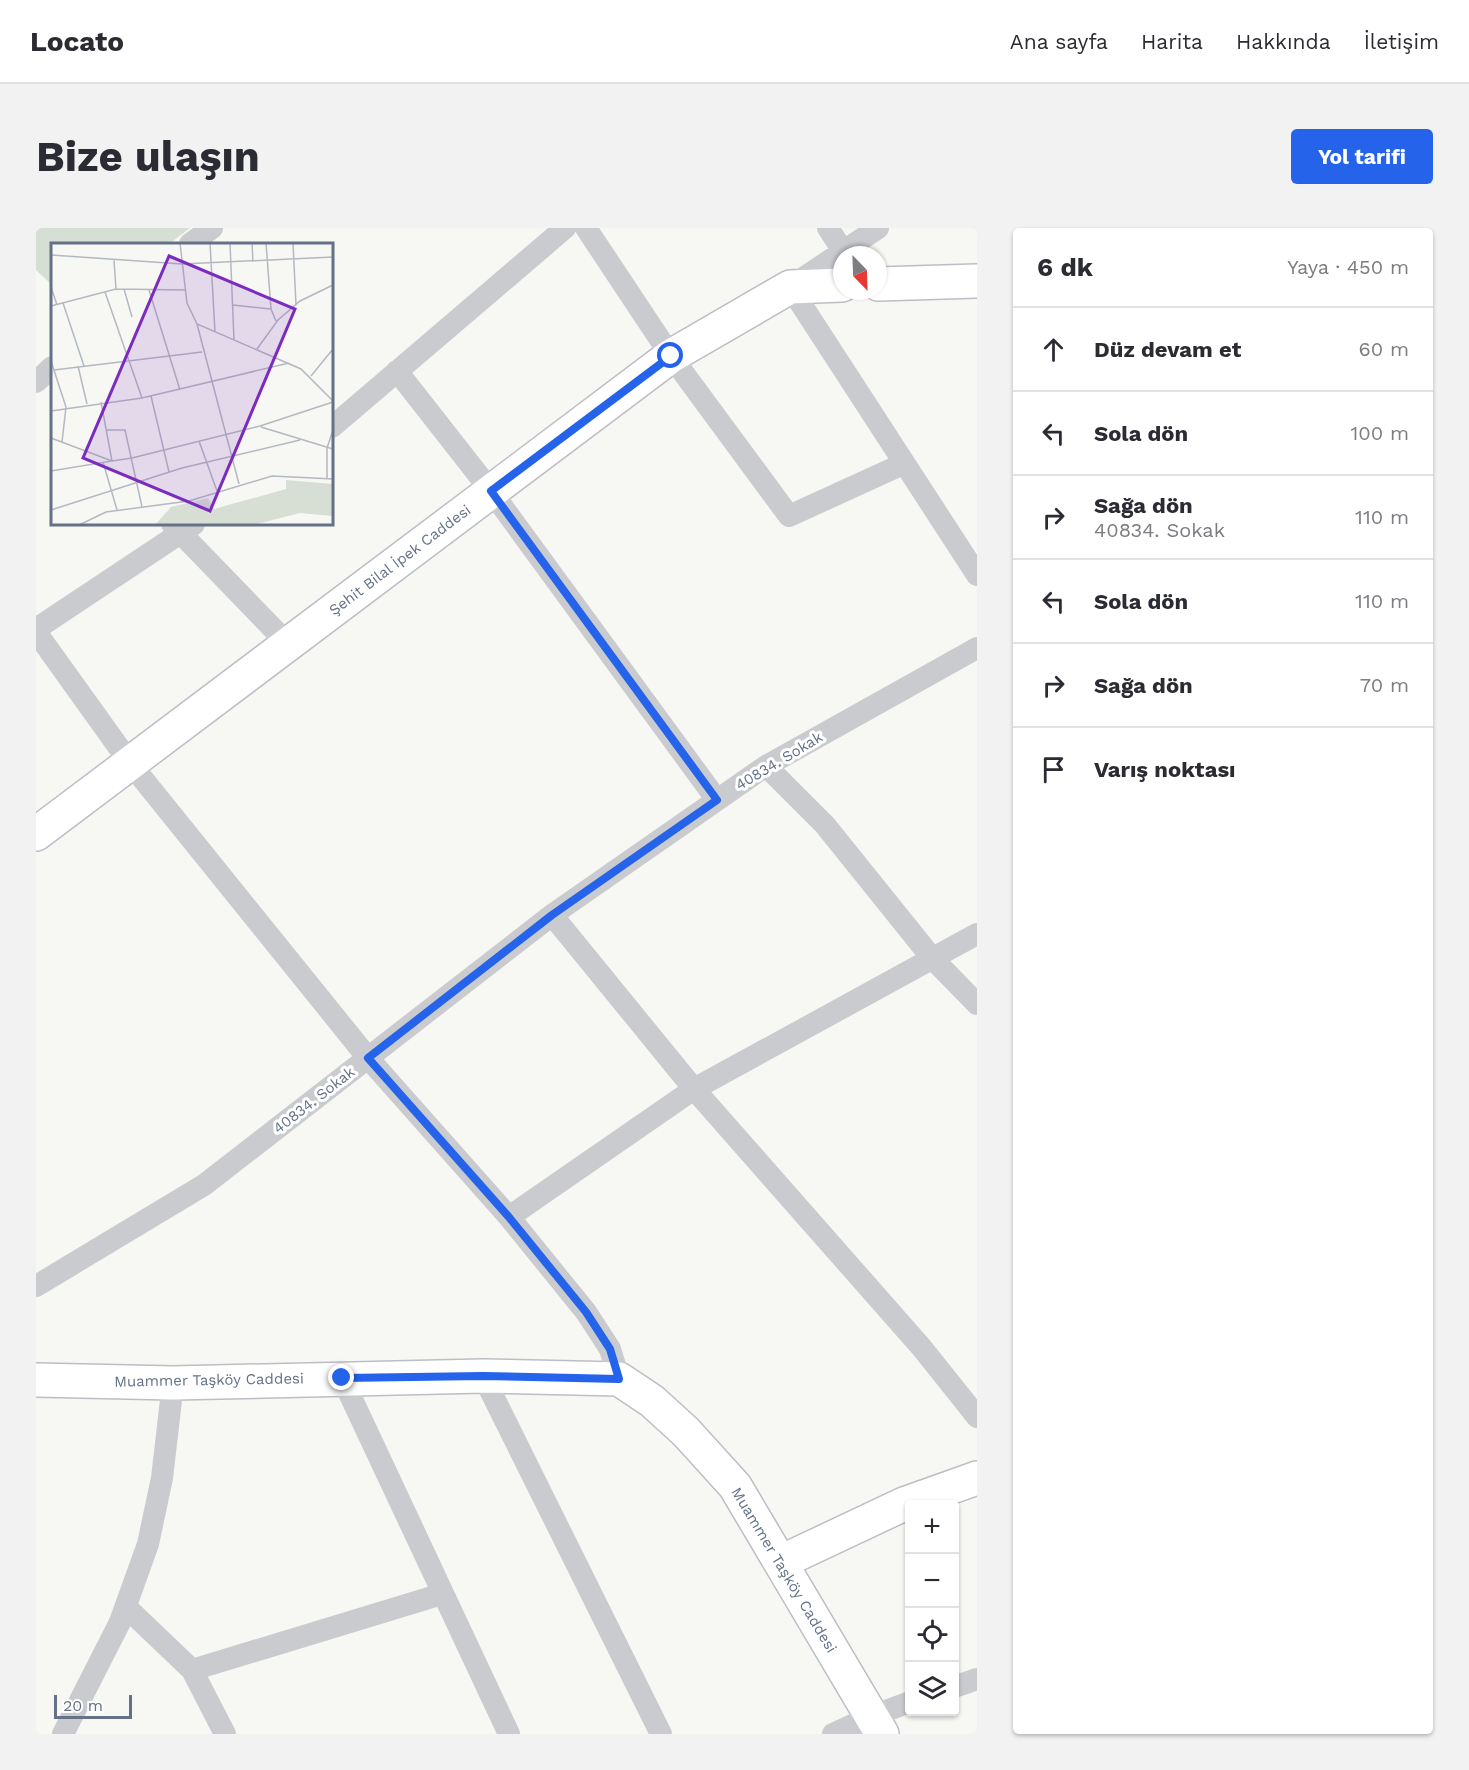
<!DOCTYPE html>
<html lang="tr">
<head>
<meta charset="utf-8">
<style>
  body { margin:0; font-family:"Work Sans",sans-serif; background:#f2f2f3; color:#2b2b33 }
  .controls { position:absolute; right:18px; bottom:18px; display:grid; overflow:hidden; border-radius:6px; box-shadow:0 2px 4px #0004 }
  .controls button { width:54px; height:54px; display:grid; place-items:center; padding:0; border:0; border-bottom:2px solid #e1e1e2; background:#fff; color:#2b2b33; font:30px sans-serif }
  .compass { position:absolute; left:797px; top:18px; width:54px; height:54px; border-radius:50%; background:#fff; box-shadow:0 2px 4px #0004; rotate:157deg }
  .scale { position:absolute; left:18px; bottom:15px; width:78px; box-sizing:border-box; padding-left:6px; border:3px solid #647187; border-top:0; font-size:16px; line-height:21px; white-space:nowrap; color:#647187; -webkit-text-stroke:4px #fff; paint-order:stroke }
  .stop { position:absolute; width:18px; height:18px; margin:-14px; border:4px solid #2563eb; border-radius:50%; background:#fff }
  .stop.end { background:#2563eb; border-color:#fff; box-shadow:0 2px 6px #0008 }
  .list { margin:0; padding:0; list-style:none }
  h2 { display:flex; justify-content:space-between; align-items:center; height:78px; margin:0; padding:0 24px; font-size:26px }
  h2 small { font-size:20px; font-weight:400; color:#7c7c81 }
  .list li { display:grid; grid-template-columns:39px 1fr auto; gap:18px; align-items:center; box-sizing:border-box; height:84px; padding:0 24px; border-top:2px solid #e1e1e2 }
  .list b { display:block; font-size:22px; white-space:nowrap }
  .list p { margin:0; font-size:20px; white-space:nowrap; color:#7c7c81 }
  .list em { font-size:20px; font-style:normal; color:#7c7c81 }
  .icon { flex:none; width:33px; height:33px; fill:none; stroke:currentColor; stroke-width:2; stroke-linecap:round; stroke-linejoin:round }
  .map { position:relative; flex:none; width:941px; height:1506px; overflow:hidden; border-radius:6px }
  header { display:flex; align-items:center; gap:36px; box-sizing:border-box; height:84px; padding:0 30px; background:#fff; border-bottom:2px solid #e1e1e2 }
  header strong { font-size:28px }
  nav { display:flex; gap:33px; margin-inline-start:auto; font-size:21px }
  .intro { display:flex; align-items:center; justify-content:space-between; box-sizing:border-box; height:144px; padding:0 36px }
  h1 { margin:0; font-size:42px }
  .button { padding:15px 27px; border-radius:6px; background:#2563eb; color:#fff; font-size:21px; font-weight:700 }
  main { display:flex; gap:36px; padding:0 36px }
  aside { flex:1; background:#fff; border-radius:6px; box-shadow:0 2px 4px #0004 }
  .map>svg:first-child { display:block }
</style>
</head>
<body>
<header>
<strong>Locato</strong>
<nav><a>Ana sayfa</a><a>Harita</a><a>Hakkında</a><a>İletişim</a></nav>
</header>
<div class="intro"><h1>Bize ulaşın</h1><a class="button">Yol tarifi</a></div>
<main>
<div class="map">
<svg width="941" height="1506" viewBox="0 0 941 1506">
  <rect width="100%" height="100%" fill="#f7f7f4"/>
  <path fill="#d7dfd4" d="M0 0H154L133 16H16V57L0 42Z"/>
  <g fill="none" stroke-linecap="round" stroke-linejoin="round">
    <g stroke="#bbbec4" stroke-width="36">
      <path id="secondary" d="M842 56 941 53
        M0 606 635 128 754 59 806 57
        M0 1152 137 1155 447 1148 583 1151 616 1173 650 1204 699 1258 846 1506
        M745 1334 868 1276 941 1250"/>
    </g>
    <path stroke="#c9cbcf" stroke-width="22" d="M550 0 635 128 753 288 867 236
      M792 0 807 23
      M842 0 754 59 941 347
      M154 16 176 0
      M361 143 455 263 681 572
      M0 154 16 139
      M296 199 529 0
      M136 296 252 416
      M0 401 158 296
      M0 404 94 535 332 830 473 989 550 1084 574 1121 583 1151
      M730 538 789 597 896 730 941 776
      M516 687 658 861 886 1120 941 1189
      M473 989 658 861 941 706
      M0 1058 168 957 516 687 730 538 941 420
      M447 1148 625 1506
      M306 1150 473 1506
      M90 1379 156 1442 189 1506
      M156 1442 406 1366
      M918 1459 941 1451
      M27 1506 84 1394 112 1316 126 1250 137 1155
      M797 1506 836 1488 874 1474"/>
    <use href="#secondary" stroke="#fff" stroke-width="33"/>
  </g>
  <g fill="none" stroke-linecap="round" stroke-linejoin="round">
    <path stroke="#2563eb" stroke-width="8" d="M306 1150 447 1148 583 1151 574 1121 550 1084 472 988 332 830 516 687 681 572 455 263 635 128"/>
  </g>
  <g text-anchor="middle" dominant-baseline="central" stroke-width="6" stroke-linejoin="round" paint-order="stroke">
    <g font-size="15" fill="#647187" stroke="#fff">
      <text transform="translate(364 332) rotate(-37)">Şehit Bilal İpek Caddesi</text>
      <text transform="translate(743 533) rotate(-31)">40834. Sokak</text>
      <text transform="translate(278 872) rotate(-38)">40834. Sokak</text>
      <text transform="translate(173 1152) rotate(-1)">Muammer Taşköy Caddesi</text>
      <text transform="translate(748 1342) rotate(59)">Muammer Taşköy Caddesi</text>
    </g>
  </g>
  <g transform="translate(15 15)">
    <rect width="282" height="282" fill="#f7f7f4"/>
    <path d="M235 237 282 241V273L249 270 202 282H104L120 264 157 255 163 266 235 246Z" fill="#d7dfd4"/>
    <path fill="none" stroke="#b3b9c2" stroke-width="1.5" d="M129 0 136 60 146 81 250 126 282 158M159 0 164 89M179 0 183 97M201 0 202 19M215 0 220 66 225 78M242 0 245 62M0 12 131 21 282 14M63 17 65 46M0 44 6 62M73 46 81 74M98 47 129 147M54 49 91 155M12 60 33 123M182 62 220 66M0 63 65 46 135 47M146 81 188 241M206 106 227 77 249 58 282 42M0 118 15 164 11 199M27 123 36 161M3 127 151 109M260 133 282 106M100 153 118 229M0 168 91 155 238 120M210 184 282 206M56 187H74L91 264M0 195 61 218 81 215 209 183 282 159M148 198 166 248M52 219 66 267M0 228 61 218 50 159M276 235V205L282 187M0 267 131 225 249 197M28 282 55 269 138 258 221 233 282 236"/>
    <path fill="#7b2cbf" fill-opacity="0.15" stroke="#7b2cbf" stroke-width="3" d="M118 13 244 66 159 268 32 215Z"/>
    <rect width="282" height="282" fill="none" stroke="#647187" stroke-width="3"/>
  </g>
</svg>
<div class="controls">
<button>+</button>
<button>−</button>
<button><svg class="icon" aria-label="locate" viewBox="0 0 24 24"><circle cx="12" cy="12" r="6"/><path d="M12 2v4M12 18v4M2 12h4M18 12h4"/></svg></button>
<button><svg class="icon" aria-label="layers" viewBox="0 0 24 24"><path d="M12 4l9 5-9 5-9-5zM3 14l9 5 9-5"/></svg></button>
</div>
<svg class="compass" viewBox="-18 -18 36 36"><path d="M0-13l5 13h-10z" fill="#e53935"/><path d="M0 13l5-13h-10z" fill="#7c7c81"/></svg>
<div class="scale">20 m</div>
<div class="stop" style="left:635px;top:128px"></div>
<div class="stop end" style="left:306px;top:1150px"></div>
</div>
<aside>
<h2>6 dk<small>Yaya · 450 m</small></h2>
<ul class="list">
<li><svg class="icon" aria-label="ahead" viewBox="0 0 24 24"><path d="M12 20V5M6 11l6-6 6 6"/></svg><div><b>Düz devam et</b></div><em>60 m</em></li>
<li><svg class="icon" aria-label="left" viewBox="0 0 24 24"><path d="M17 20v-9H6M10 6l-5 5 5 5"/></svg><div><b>Sola dön</b></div><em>100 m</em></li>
<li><svg class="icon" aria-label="right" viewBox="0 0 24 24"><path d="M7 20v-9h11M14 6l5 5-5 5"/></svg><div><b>Sağa dön</b><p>40834. Sokak</p></div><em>110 m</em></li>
<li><svg class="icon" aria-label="left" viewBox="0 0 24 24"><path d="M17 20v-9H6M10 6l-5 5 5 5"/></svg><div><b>Sola dön</b></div><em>110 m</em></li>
<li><svg class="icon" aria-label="right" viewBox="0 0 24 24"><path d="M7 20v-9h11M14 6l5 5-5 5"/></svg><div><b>Sağa dön</b></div><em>70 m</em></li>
<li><svg class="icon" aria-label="arrive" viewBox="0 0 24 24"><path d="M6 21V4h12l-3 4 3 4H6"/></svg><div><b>Varış noktası</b></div></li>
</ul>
</aside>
</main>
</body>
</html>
